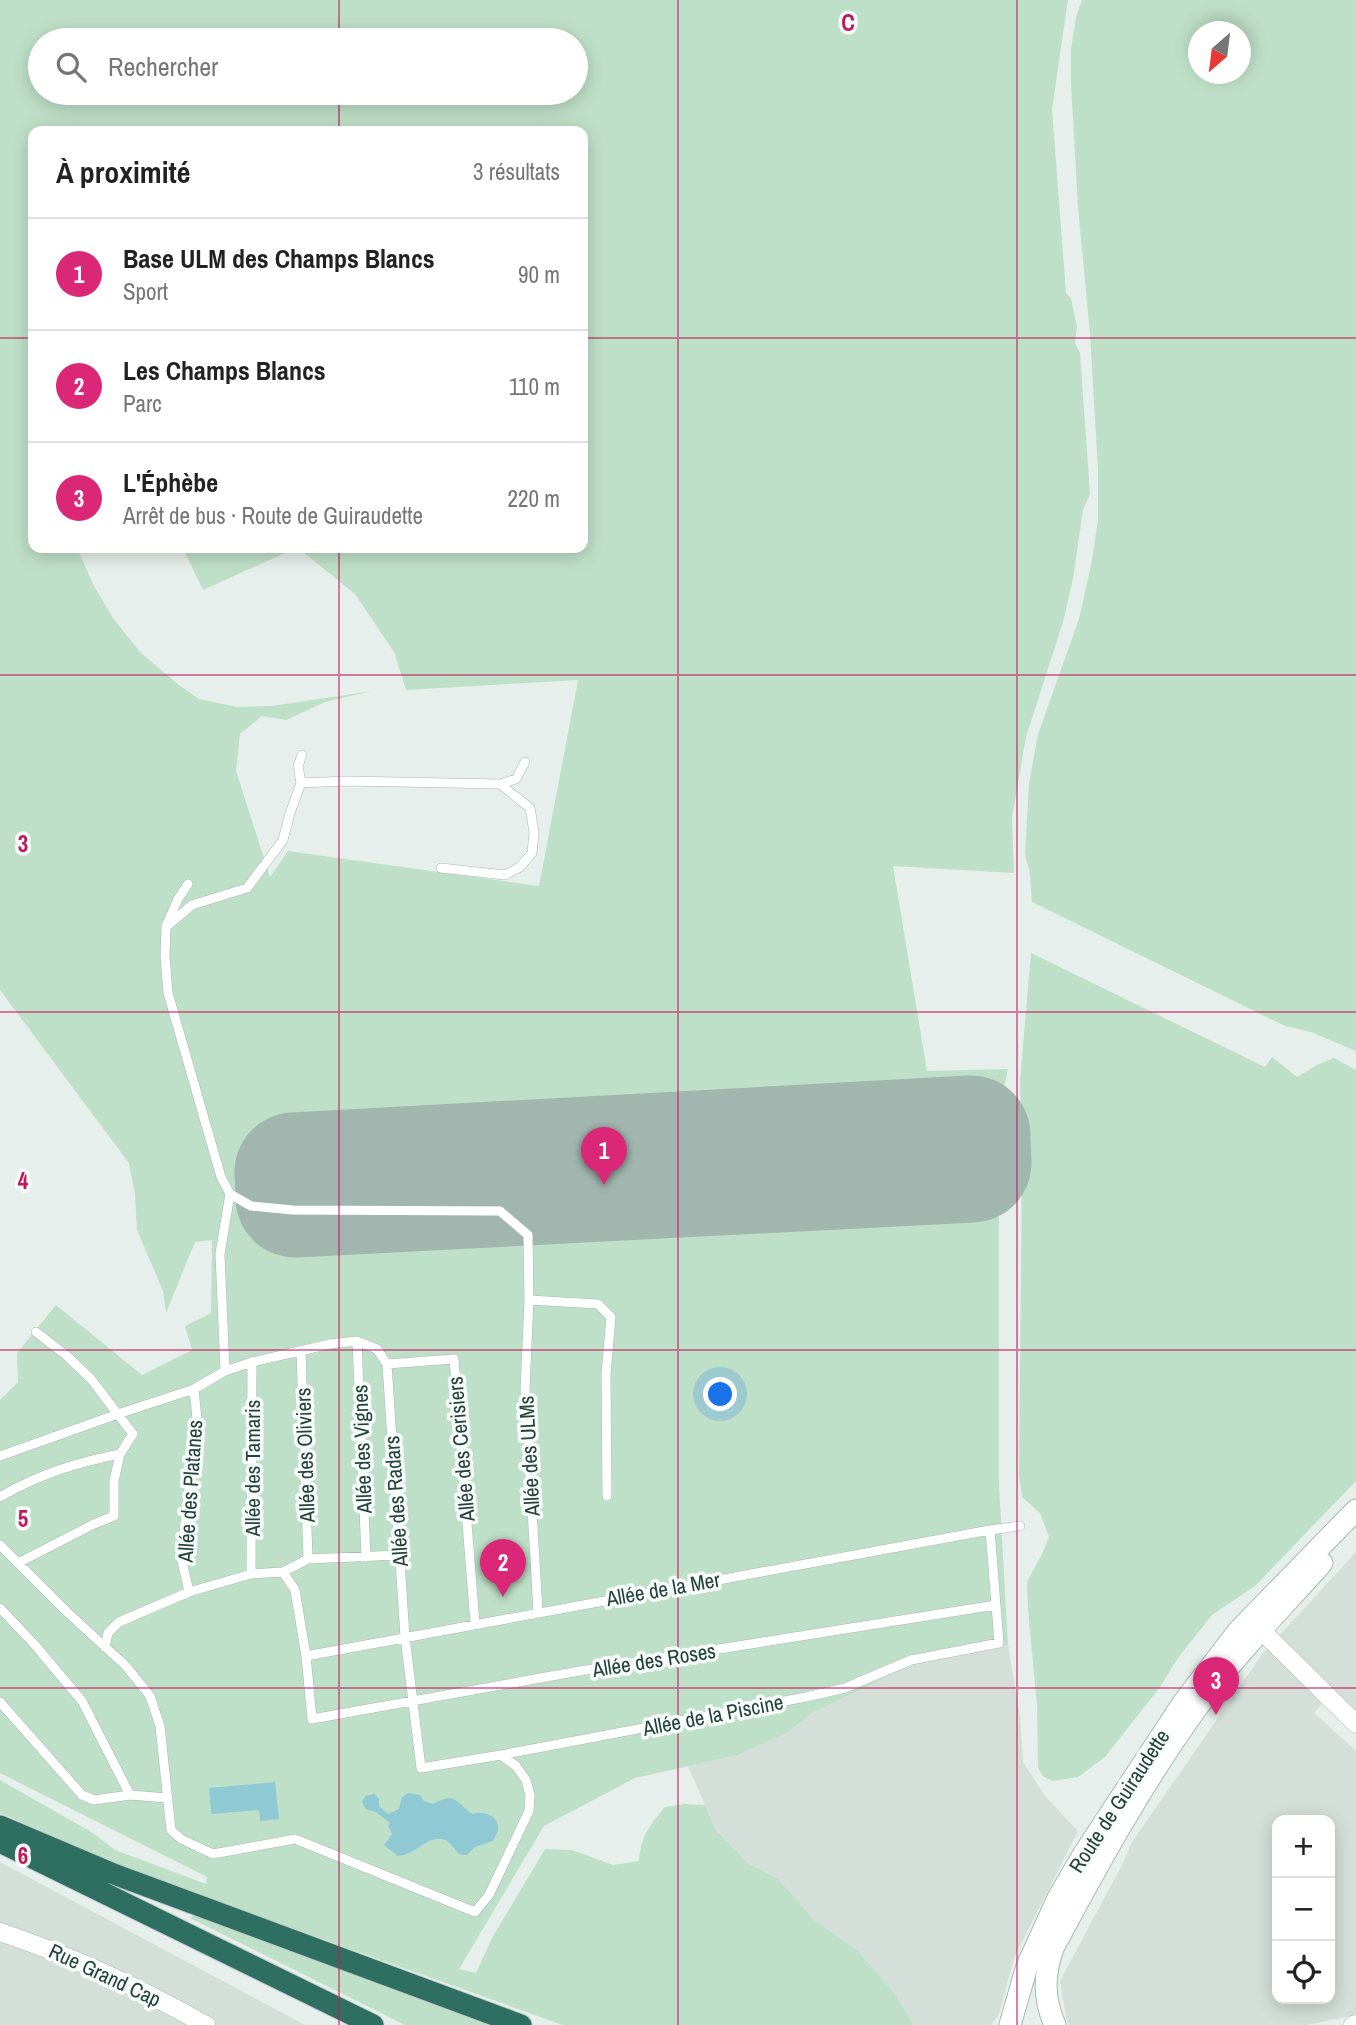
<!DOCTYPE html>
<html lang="fr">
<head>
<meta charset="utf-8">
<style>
  body { margin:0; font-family:"Archivo Narrow",sans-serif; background:#f2f2f2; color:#222 }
  .controls { position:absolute; right:21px; bottom:21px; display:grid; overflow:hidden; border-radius:14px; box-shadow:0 4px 18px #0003 }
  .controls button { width:63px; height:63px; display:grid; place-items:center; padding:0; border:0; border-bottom:2px solid #e0e0e0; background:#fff; color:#222; font:35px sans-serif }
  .compass { position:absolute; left:1188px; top:21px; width:63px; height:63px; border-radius:50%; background:#fff; box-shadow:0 4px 18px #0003; rotate:208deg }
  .you { position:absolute; left:721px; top:1395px; width:24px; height:24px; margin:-18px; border:5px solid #fff; border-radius:50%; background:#1a73e8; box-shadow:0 0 0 10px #1a73e833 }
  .badge { display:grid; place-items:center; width:46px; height:46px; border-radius:50%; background:#db2777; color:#fff; font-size:23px; font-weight:700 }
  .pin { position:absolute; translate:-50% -58px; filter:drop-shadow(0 2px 4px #0008) }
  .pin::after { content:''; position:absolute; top:37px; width:24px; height:21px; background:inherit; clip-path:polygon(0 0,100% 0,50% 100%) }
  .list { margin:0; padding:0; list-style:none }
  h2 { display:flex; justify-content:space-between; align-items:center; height:91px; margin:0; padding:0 28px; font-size:30px }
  h2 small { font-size:23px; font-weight:400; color:#767676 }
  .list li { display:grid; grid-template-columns:46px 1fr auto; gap:21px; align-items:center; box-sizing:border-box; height:112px; padding:0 28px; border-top:2px solid #e0e0e0 }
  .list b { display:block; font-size:26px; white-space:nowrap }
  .list p { margin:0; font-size:23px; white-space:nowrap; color:#767676 }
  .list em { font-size:23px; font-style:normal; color:#767676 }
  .icon { flex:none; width:38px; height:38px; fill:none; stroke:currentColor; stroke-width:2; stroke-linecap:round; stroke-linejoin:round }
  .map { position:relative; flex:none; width:1356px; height:2025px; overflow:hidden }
  .search { position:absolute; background:#fff; box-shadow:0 4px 18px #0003; left:28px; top:28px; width:560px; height:77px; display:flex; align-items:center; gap:18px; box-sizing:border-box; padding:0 24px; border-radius:38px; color:#767676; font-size:26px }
  .panel { position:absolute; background:#fff; box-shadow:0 4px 18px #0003; left:28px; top:126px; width:560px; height:427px; border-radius:14px }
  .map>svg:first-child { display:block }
</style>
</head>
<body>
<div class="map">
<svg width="1356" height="2025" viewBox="0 0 1356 2025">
  <rect width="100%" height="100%" fill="#e6efeb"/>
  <path fill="#d4dfda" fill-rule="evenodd" d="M1356 1552V1711L1333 1690 1314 1713 1356 1751V2015L1306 2025H1069L1066 2017 1060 1981 1122 1865 1132 1842 1263 1653ZM1277 1820H1330V1999H1277Z
    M1008 1645 1020 1716 1023 1762 1045 1796 1078 1831 1014 1958 999 2014 991 2025H914L892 1990 858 1951 814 1921 777 1878 748 1863 716 1830 688 1766 738 1755 787 1733 812 1713 919 1662Z
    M0 1862 305 2025H0Z"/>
  <path fill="#bfe0c8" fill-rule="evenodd" d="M0 0H1068L1052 109 1066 293 1071 298 1077 327 1075 343 1080 353 1090 494 1083 510 1073 579 1063 622 1026 737 1012 817 1014 873 893 866 927 1071 1008 1069 999 1115V1485L1008 1645 919 1662 812 1713 787 1733 738 1755 635 1778 544 1826 459 1969 476 1973 493 1936 545 1849 572 1850 613 1865 639 1861C641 1836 649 1826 665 1807L685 1804 705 1805 716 1830 748 1863 777 1878 814 1920 858 1951 892 1990 914 2025H563L123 1868 0 1813V1780L93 1833 115 1850 206 1884 207 1877 0 1773V1400L18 1382 17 1353 56 1305 142 1375 192 1350 185 1326 211 1313 212 1240 195 1242 166 1313 163 1291 137 1230 135 1194 129 1163 0 990ZM40 40H576V93H40ZM33 131H583V548H298L355 594 394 652 406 690 578 680 539 886 288 851 270 877 236 771 240 734 262 716 286 720 325 702 372 691 272 706 237 707 199 699 179 685 140 652 113 618 93 584 77 548H33Z
    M1082 0H1356V1051L1311 1032 1285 1026 1032 902 1030 874 1025 854 1029 783 1038 734 1079 619 1091 565 1098 521V469L1090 334 1078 207 1071 84V49L1076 17ZM1198 32H1240V74H1198Z
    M183 548H296L203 590Z
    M1031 953 1265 1067 1272 1057 1297 1077 1317 1065 1334 1058 1356 1070V1481L1255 1586 1212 1615 1178 1658 1160 1687 1105 1757 1078 1777 1052 1781 1043 1776 1038 1768 1037 1706 1028 1610 1027 1582 1041 1556 1049 1537 1040 1513 1022 1497 1019 1475 1022 1161 1020 1081Z
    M199 1912 504 2025H405L190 1918Z"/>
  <path fill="#8ec9d4" d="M275 1782 279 1819 260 1821 259 1810 211 1814 209 1788Z
    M408 1793 420 1795 424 1801 433 1804C457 1792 454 1801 472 1814 483 1810 500 1816 498 1830 498 1831 494 1839 493 1841L475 1847 467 1855 459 1854C455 1850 452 1844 447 1841 433 1833 420 1848 409 1853 406 1855 402 1855 398 1856L384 1845 392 1834 388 1826 390 1823 376 1812 366 1809 362 1802 365 1796 374 1794 379 1799V1806L388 1814 399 1809 402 1797Z"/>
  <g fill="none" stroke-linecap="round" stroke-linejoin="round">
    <path stroke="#a2b6b0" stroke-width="119" d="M971 1135 972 1163 295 1198 294 1172Z"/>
    <g stroke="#a8b8b2" stroke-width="10">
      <path id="lane" d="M302 755 298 766 301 783 347 781 500 784
        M441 868 505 875 520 867 532 853 534 832 530 808 500 784 516 779 525 762
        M188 884 178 899 166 926 165 956 168 993 221 1177 230 1194 220 1254 225 1371
        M168 925 192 905 247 888 283 840 290 813 301 783
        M230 1194 251 1206 293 1210 500 1211 528 1235 529 1300 525 1389 538 1612
        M529 1300 598 1304 611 1317 606 1374 607 1496
        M36 1332 67 1356 91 1379 133 1434 120 1454
        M357 1341 366 1557
        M301 1351 308 1559
        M387 1364 405 1637 421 1768 501 1755 806 1697 845 1688 911 1660 999 1643 990 1530
        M0 1456 118 1414 194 1389 225 1371 252 1362 330 1344 357 1341 377 1349 387 1364 454 1359 475 1624
        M0 1497C37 1475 78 1462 120 1454L114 1481V1516L94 1524 18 1563
        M0 1545 67 1612 126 1666 150 1696 160 1726 171 1830 181 1839 213 1854 295 1839 475 1912 489 1895 529 1811 530 1795 526 1780 516 1766 501 1755
        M283 1572 308 1559 399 1555
        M251 1574 252 1362
        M189 1592 182 1561 185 1523 197 1419 194 1389
        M0 1608 34 1644 82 1701 130 1795 167 1798
        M105 1647 108 1633 119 1622 189 1592 251 1574 283 1572 295 1590 306 1656 312 1719 574 1672 996 1605
        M306 1656 990 1530 1020 1526
        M0 1702 82 1795 94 1800 130 1795"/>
    </g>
    <g stroke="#a8b8b2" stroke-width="19">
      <path id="street" d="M1261 1630 1356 1724
        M0 1932C72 1956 140 1988 206 2025
        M1353 2025 1356 2024"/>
    </g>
    <g stroke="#a4bbb3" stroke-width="23">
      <path id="secondary" d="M1010 2025 1027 1966 1058 1898 1083 1855 1183 1703 1239 1630 1356 1510
        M1055 2025C1043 1998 1044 1975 1053 1948 1097 1866 1142 1784 1196 1709 1234 1657 1279 1611 1322 1563"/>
    </g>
    <g stroke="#c2cac8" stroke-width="23">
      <path id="highway" d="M0 1826 111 1873 521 2025
        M0 1842 373 2025"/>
    </g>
    <use href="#lane" stroke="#fff" stroke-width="9"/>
    <use href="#street" stroke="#fff" stroke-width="18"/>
    <use href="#secondary" stroke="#fff" stroke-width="21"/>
    <use href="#highway" stroke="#2f6f62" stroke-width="21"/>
  </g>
  <path fill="none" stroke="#c2185b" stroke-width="2" stroke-opacity="0.55" d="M339 0V40M678 0V2025M1017 0V2025M339 93V131M0 338H33M583 338H1356M339 548V2025M0 675H1356M0 1012H1356M0 1350H1356M0 1688H1356"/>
  <g text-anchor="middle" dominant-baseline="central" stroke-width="7" stroke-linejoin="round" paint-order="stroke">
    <g font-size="21" fill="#24423a" stroke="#f7fbf9">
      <text transform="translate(362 1449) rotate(-92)">Allée des Vignes</text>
      <text transform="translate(461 1449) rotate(-95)">Allée des Cerisiers</text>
      <text transform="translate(305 1455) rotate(-92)">Allée des Oliviers</text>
      <text transform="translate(529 1456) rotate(-93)">Allée des ULMs</text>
      <text transform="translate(252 1468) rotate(-90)">Allée des Tamaris</text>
      <text transform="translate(190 1491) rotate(-86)">Allée des Platanes</text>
      <text transform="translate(396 1501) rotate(-94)">Allée des Radars</text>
      <text transform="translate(663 1589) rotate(-10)">Allée de la Mer</text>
      <text transform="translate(654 1660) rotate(-9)">Allée des Roses</text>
      <text transform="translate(713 1715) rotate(-11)">Allée de la Piscine</text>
      <text transform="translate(1119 1801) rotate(-57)">Route de Guiraudette</text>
      <text transform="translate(105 1975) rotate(25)">Rue Grand Cap</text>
    </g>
  </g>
  <g font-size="23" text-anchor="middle" font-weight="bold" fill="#c2185b" stroke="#f7fbf9" stroke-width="7" stroke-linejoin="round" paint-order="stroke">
    <text x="848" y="31">C</text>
    <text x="23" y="852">3</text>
    <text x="23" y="1189">4</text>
    <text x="23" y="1527">5</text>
    <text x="23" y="1864">6</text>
  </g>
</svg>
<div class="controls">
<button>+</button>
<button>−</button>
<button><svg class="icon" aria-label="locate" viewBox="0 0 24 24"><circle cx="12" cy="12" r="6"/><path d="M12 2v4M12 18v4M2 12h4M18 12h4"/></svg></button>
</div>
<svg class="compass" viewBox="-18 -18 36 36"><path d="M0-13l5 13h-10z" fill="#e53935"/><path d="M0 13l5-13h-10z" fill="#767676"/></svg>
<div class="you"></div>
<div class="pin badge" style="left:604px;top:1185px">1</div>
<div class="pin badge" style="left:503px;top:1597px">2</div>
<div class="pin badge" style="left:1216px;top:1715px">3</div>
<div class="search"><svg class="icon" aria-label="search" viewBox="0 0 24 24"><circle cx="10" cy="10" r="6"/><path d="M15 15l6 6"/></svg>Rechercher</div>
<section class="panel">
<h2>À proximité<small>3 résultats</small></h2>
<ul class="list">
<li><span class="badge">1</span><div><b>Base ULM des Champs Blancs</b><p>Sport</p></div><em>90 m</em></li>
<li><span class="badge">2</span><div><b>Les Champs Blancs</b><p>Parc</p></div><em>110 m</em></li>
<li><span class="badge">3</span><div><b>L'Éphèbe</b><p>Arrêt de bus · Route de Guiraudette</p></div><em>220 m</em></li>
</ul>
</section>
</div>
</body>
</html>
